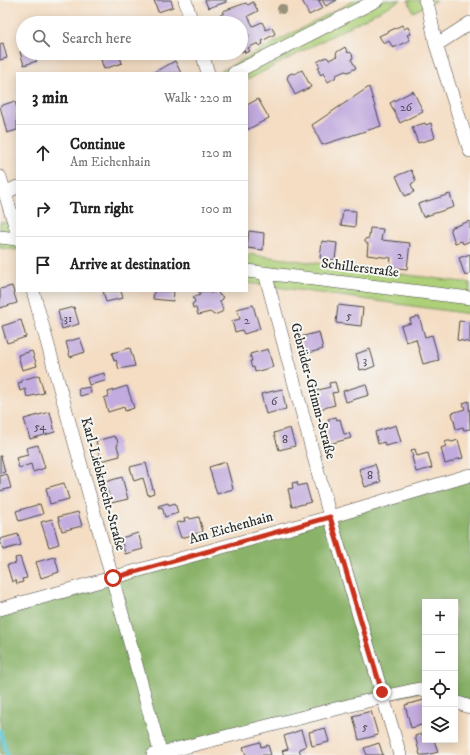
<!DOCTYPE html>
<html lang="en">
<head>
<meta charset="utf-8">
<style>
  body { margin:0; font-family:"IM FELL DW Pica",serif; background:#f6f6f6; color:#222 }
  .controls { position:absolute; right:12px; bottom:12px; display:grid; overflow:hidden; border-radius:0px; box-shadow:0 2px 10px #0003 }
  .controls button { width:36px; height:36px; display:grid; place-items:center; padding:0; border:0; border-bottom:1px solid #e0e0e0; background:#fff; color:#222; font:20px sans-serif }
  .stop { position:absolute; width:12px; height:12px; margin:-9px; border:3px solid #c8321e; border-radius:50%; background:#fff }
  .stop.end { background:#c8321e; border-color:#fff; box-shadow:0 1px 4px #0008 }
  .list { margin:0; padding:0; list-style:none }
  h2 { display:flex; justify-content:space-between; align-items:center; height:52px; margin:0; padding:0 16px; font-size:17px }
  h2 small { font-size:13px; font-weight:400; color:#767676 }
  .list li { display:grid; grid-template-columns:26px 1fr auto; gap:12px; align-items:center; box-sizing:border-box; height:56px; padding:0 16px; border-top:1px solid #e0e0e0 }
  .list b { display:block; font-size:15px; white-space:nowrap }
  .list p { margin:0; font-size:13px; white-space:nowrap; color:#767676 }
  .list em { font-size:13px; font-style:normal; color:#767676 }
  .icon { flex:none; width:22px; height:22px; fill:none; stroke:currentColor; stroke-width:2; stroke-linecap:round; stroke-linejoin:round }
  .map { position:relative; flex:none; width:470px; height:755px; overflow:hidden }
  .search { position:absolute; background:#fff; box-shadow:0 2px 10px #0003; left:16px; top:16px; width:232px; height:44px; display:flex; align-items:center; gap:10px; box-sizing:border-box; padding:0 14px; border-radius:22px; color:#767676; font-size:15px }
  .panel { position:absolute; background:#fff; box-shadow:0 2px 10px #0003; left:16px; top:72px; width:232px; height:220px; border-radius:0px }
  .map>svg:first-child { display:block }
</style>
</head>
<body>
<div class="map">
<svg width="470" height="755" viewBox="0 0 470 755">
  <rect width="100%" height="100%" fill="#f6f6f2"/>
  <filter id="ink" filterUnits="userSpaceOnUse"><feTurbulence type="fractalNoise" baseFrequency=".025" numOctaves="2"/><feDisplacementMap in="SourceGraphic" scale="8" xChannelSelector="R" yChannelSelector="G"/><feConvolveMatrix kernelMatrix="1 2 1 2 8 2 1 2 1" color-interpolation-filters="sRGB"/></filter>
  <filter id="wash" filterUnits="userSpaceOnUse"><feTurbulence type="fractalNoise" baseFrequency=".012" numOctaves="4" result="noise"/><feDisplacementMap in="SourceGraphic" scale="16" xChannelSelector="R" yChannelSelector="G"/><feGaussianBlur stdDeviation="0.9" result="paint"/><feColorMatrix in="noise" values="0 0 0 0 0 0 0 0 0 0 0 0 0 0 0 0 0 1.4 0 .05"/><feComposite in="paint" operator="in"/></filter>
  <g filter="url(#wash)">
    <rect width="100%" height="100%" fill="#f4ddc3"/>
    <path fill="#add079" stroke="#6c7e52" d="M355 0H401L247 80V73H217Z
      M408 0H437L413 12Z
      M0 222 17 224V250L0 248Z
      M247 254 470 283V314L247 283Z"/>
    <path fill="#8ab269" stroke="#5a6e4a" d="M470 475V707L455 702V602H425V691L149 755H0V612Z"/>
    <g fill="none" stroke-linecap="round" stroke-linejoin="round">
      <path stroke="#59c5d1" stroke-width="4" d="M0 730 7 755"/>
    </g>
    <g id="blocks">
      <path fill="#c2abde" d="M154 0H171L173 7 158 12Z
        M205 0H226V2L208 8Z
        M302 0H321L319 1 323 8 309 15Z
        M322 0H337L326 6Z
        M253 2 258 11 248 16 253 26 262 22 266 30 272 27 275 34 262 41 263 44 259 46 258 43 248 48 250 51 245 53 244 50 241 52V34L243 39 249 36 240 20 234 23H222L219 16 224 13 223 11 246 3 248 5Z
        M402 25 404 29 408 27 411 34 407 35 410 40 393 48 389 41 384 44 379 36Z
        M3 43 7 58 0 60V44Z
        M345 47 348 53 350 52 352 54 353 58 351 59 356 68 348 72 345 71 336 75 335 78 328 82 323 73 321 75 319 72 318 68 320 67 317 62 326 57 328 58 329 60 337 56 336 54 337 52Z
        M23 51V53H35L37 61 24 65 20 52Z
        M119 54 122 63 104 69 101 60Z
        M175 61 181 73H152L164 67Z
        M302 70 311 87 295 95 287 78 288 77V75L292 73 294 74Z
        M369 87 381 126 322 145 312 125Z
        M413 91 423 111 400 123 390 103Z
        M258 99 269 118 247 130V105Z
        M15 101 17 108V130L7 133 0 106Z
        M425 123 426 125 431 123 435 138 418 143 412 127Z
        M411 170 416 181 411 184 414 192 405 196 396 176Z
        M450 194 454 207 423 217 418 204Z
        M343 210 356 211 355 227 341 225Z
        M470 221V238L469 239 470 241 463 244 462 241 455 243 450 228Z
        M370 228 383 229 381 240 410 243 407 269 390 267 391 258 367 255 368 244 365 242V239L369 238Z
        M249 231 264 233 263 250 247 248Z
        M322 241 337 243 335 260 320 258Z
        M470 254V274L465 276 459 258Z
        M12 286 17 303 0 308V289Z
        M103 291H121L123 298 106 302Z
        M154 291H174L173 301 153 299Z
        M204 291H210V293L218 291 219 295 222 296 223 299 220 301 223 310 222 312 214 315 210 312 198 315 196 308H193L192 304 195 302 193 297 200 295 199 292Z
        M253 305 260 329 244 334 242 330 235 332 232 321 240 319 237 309Z
        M338 305 363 308 361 326 336 323Z
        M74 307 79 324 62 329 58 311Z
        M419 316 425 337 432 335 439 360 423 364 416 339 406 342 401 326 411 323 410 319Z
        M21 320 26 337 7 343 2 326Z
        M459 321 470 322V344L468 342 457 340Z
        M319 332 323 349 305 354 300 337Z
        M80 338 85 352 70 357 66 342Z
        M130 348 135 366 119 369 116 360 114 361 112 353Z
        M268 349 273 367 255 372 254 367 252 368 250 361H252L250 354Z
        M370 349 375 366 365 370 364 369 360 370 356 354Z
        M32 351 37 366 22 370 18 355Z
        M104 373 105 381 89 385 87 378Z
        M39 375 44 393 27 397 25 389 20 391 18 383 22 382V380Z
        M335 382 338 392 332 393 335 405 320 409 315 391 330 387 329 383Z
        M366 384 369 395 346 402 343 391Z
        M127 386 134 408 125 411 124 407 108 412 104 398 109 396 108 392Z
        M90 387 91 393 80 396 78 389Z
        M282 389 286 409 266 414 261 394Z
        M469 401 470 429 464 430 463 427 456 429 452 413 465 409 463 403Z
        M50 412 55 432 30 439 24 419Z
        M336 417 337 420 340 419 344 434 349 433 351 438 329 444 324 424 329 422 328 419Z
        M396 425 401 442 385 446 384 442 378 444 375 432Z
        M290 428 295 446 279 450 274 433Z
        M114 436 115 438 117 439 118 444 117 446 120 456 101 461 96 441Z
        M458 440 463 458 454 460 455 461 445 464 441 448 446 446 445 444 446 441H450L452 442Z
        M38 445 45 468 33 472 31 464 19 468 16 458 28 455 26 448Z
        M415 449 417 456 428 453 432 468 416 472 412 457H413L411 450Z
        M0 456H1L5 472 0 473Z
        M226 462 233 489 217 494 209 467Z
        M146 463 154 493 148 495 143 478 134 481 130 467Z
        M375 464 381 482 365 487 359 469Z
        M7 474 11 488 0 491V476Z
        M122 477 128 499 111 503 105 482Z
        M297 482 298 486 306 484 311 502 292 507 288 489 293 488 292 483Z
        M64 483 69 499 50 504 46 488Z
        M168 503 169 505 175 503 178 513 165 517 162 507 159 508 158 506Z
        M40 504 43 514 19 521 16 511Z
        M78 512 82 526 62 531 58 517Z
        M189 517 190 519 199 517 203 532 181 538 176 523 185 521 184 518Z
        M52 519 59 544 49 547 41 522Z
        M138 533 143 549 125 554 121 538Z
        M18 534 21 545 3 550 0 539Z
        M20 557 27 578 22 579 23 582 17 584 16 580 12 582 7 565 16 563 15 558Z
        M55 557 59 572 41 578 36 562Z
        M424 700 425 705V724L411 728 405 705Z
        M371 711 378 735 359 740 353 716Z
        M325 728 329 742 312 746 309 732Z
        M301 730 306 746 299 749 301 755H284L282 751 288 749 284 736Z
        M425 733V740H434L438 752 427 755H420L415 736Z
        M260 742 261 747 268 745 271 755H246L243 747Z
        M379 743 383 755H367L364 748Z"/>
    </g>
  </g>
  <g filter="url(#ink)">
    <use href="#blocks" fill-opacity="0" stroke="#494642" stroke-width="1"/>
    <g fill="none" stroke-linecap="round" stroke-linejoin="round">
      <g stroke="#494642" stroke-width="14">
        <path id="minor" d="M185 0 192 23
          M425 0 429 10 436 45 470 151
          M436 45 470 23
          M202 53 208 73
          M234 73 377 0
          M0 177 17 232
          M5 193 17 187
          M0 237 17 239
          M247 271 470 298
          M265 273 330 517 400 755
          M33 291 161 755
          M0 609 330 517 470 475
          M455 702 470 707
          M153 755 383 697 419 689 425 691"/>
      </g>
      <use href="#minor" stroke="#fff" stroke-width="13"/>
    </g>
    <circle fill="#98927a" cx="282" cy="9" r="5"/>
  </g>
  <g fill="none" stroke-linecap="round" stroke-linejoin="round" filter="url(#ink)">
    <path stroke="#c8321e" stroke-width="5" d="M113 578 330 517 382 692"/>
  </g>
  <g text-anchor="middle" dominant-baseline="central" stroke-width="4" stroke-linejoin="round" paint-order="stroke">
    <g font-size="12" fill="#514b58">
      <text x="406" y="107">26</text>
      <text x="400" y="255">2</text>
      <text x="349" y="315">5</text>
      <text x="68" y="318">31</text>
      <text x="247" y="320">2</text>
      <text x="365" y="360">3</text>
      <text x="274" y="401">6</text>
      <text x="40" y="426">54</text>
      <text x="285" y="439">8</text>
      <text x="370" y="475">8</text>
      <text x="365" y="726">5</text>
    </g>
    <g font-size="14" fill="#2b2b2b" stroke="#f6f6f2">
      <text transform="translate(360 268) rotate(7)">Schillerstraße</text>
      <text transform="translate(313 391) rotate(75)">Gebrüder-Grimm-Straße</text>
      <text transform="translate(103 484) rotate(75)">Karl-Liebknecht-Straße</text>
      <text transform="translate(231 528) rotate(-16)">Am Eichenhain</text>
    </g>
  </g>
</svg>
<div class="controls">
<button>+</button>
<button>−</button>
<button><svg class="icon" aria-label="locate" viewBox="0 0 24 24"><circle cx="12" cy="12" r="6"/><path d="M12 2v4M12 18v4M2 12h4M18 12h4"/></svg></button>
<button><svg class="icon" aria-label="layers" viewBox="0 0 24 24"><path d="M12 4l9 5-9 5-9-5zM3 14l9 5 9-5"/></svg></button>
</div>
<div class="stop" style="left:113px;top:578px"></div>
<div class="stop end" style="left:382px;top:692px"></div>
<div class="search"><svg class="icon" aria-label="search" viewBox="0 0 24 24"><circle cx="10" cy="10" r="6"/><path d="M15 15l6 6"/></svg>Search here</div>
<section class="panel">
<h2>3 min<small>Walk · 220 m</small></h2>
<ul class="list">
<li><svg class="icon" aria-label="ahead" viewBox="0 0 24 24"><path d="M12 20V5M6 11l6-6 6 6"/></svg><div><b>Continue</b><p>Am Eichenhain</p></div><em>120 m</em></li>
<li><svg class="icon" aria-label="right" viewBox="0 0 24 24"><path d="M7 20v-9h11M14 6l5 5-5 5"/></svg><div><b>Turn right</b></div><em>100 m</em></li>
<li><svg class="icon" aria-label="arrive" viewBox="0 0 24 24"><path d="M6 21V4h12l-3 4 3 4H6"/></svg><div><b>Arrive at destination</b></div></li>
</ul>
</section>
</div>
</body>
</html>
